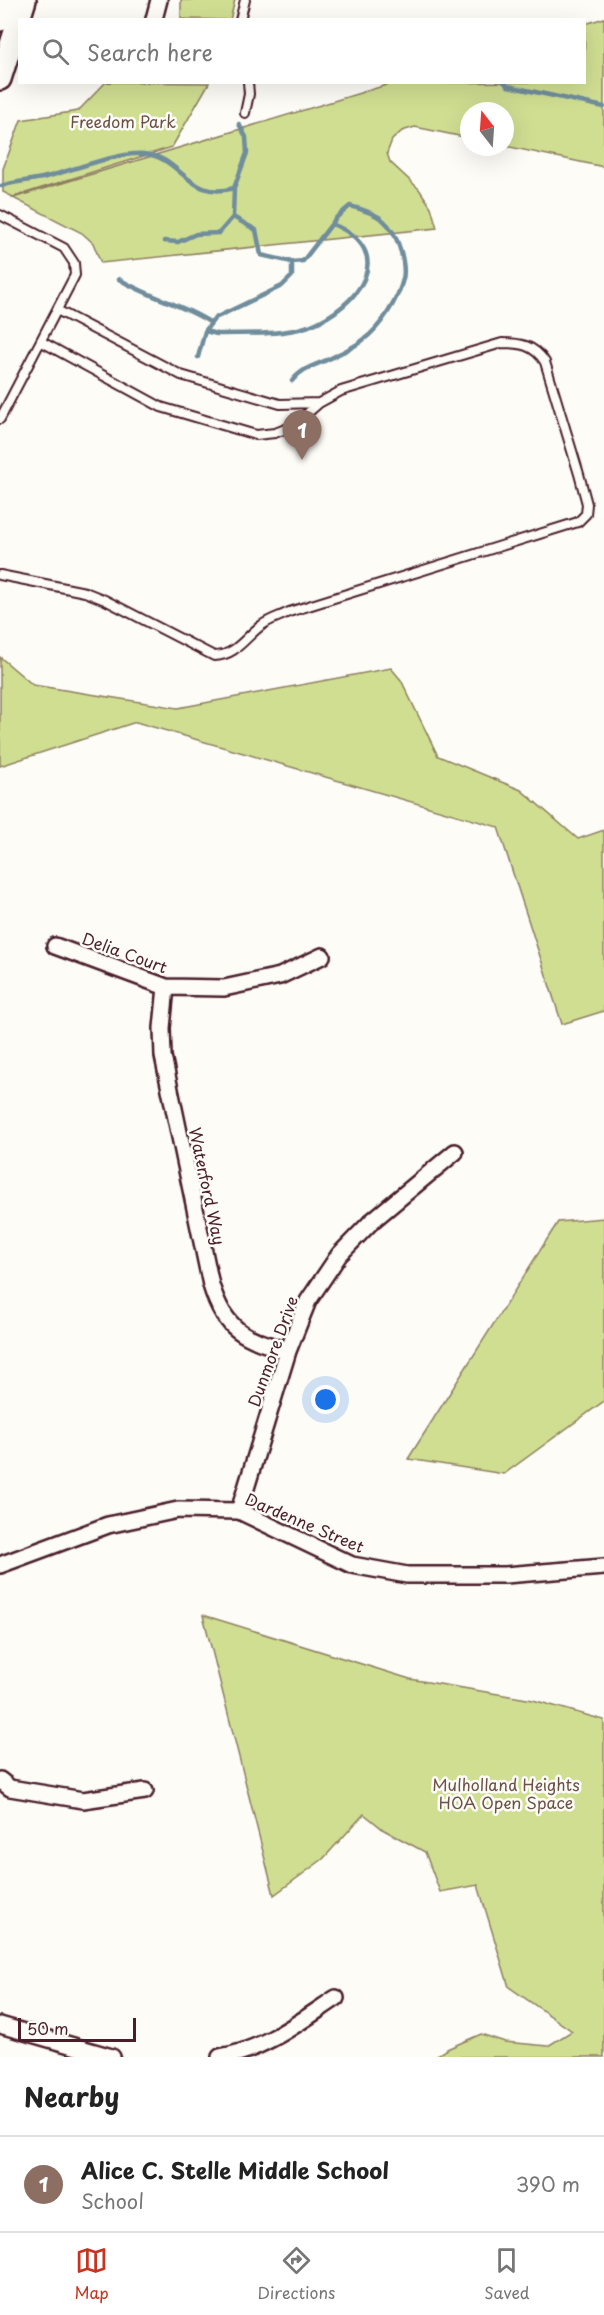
<!DOCTYPE html>
<html lang="en">
<head>
<meta charset="utf-8">
<style>
  body { margin:0; font-family:"Playpen Sans",sans-serif; background:#f6f6f6; color:#222 }
  .compass { position:absolute; left:460px; top:102px; width:54px; height:54px; border-radius:50%; background:#fff; box-shadow:0 6px 24px #0002; rotate:343deg }
  .scale { position:absolute; left:18px; bottom:15px; width:118px; box-sizing:border-box; padding-left:6px; border:3px solid #4a1f2b; border-top:0; font-size:16px; line-height:21px; white-space:nowrap; color:#4a1f2b; -webkit-text-stroke:4px #fdfcf7; paint-order:stroke }
  .you { position:absolute; left:326px; top:1400px; width:21px; height:21px; margin:-15px; border:4px solid #fff; border-radius:50%; background:#1a73e8; box-shadow:0 0 0 9px #1a73e833 }
  .badge { display:grid; place-items:center; width:39px; height:39px; border-radius:50%; background:#c8321e; color:#fff; font-size:20px; font-weight:700 }
  .pin { position:absolute; translate:-50% -50px; filter:drop-shadow(0 2px 3px #0008) }
  .pin::after { content:''; position:absolute; top:32px; width:21px; height:18px; background:inherit; clip-path:polygon(0 0,100% 0,50% 100%) }
  .list { margin:0; padding:0; list-style:none }
  h2 { display:flex; justify-content:space-between; align-items:center; height:78px; margin:0; padding:0 24px; font-size:26px }
  h2 small { font-size:20px; font-weight:400; color:#767676 }
  .list li { display:grid; grid-template-columns:39px 1fr auto; gap:18px; align-items:center; box-sizing:border-box; height:96px; padding:0 24px; border-top:2px solid #e0e0e0 }
  .list b { display:block; font-size:22px; white-space:nowrap }
  .list p { margin:0; font-size:20px; white-space:nowrap; color:#767676 }
  .list em { font-size:20px; font-style:normal; color:#767676 }
  .icon { flex:none; width:33px; height:33px; fill:none; stroke:currentColor; stroke-width:2; stroke-linecap:round; stroke-linejoin:round }
  .map { position:relative; flex:none; width:604px; height:2057px; overflow:hidden }
  .search { position:absolute; background:#fff; box-shadow:0 6px 24px #0002; left:18px; right:18px; top:18px; height:66px; display:flex; align-items:center; gap:15px; box-sizing:border-box; padding:0 21px; border-radius:0px; color:#767676; font-size:22px }
  .sheet { height:174px; background:#fff }
  nav { display:flex; justify-content:space-around; align-items:center; box-sizing:border-box; height:84px; border-top:2px solid #e0e0e0; background:#fff; font-size:16px; color:#767676 }
  nav a { display:grid; justify-items:center; gap:3px }
  nav .on { color:#c8321e }
  .map>svg:first-child { display:block }
</style>
</head>
<body>
<div class="map">
<svg width="604" height="2057" viewBox="0 0 604 2057">
  <rect width="100%" height="100%" fill="#fdfcf7"/>
  <filter id="ink" filterUnits="userSpaceOnUse"><feTurbulence type="fractalNoise" baseFrequency=".0167" numOctaves="2"/><feDisplacementMap in="SourceGraphic" scale="12" xChannelSelector="R" yChannelSelector="G"/><feConvolveMatrix kernelMatrix="1 2 1 2 8 2 1 2 1" color-interpolation-filters="sRGB"/></filter>
  <g filter="url(#ink)">
    <path fill="#d0de92" stroke="#8d7e5e" stroke-width="1.5" d="M181 0H235L230 20 181 19Z
      M604 18V167L505 146V111H469V138L415 127 402 131 392 140 387 153 390 162 419 189 431 207 437 228 101 263 93 243 82 233 13 198 393 83 584 82 585 24Z
      M106 82 209 83 172 147 13 197 3 192V169L21 120 78 111Z
      M0 657 33 685 178 708 391 668 401 680 438 756 521 790 578 839 604 830V1011L562 1024 498 827 136 722 0 766Z
      M604 1218V1401L504 1474 408 1459 558 1222Z
      M203 1615 410 1679 533 1700 604 1720V2057H434L447 2049 481 2034 505 2042 548 2046 572 2031 509 1987 478 1885 440 1892 425 1852 384 1830 364 1814 323 1859 274 1895Z"/>
    <g fill="none" stroke-linecap="round" stroke-linejoin="round">
      <path stroke="#708d9c" stroke-width="4.5" d="M504 82 508 86 604 107
        M1 186C16 181 31 181 46 177 73 170 118 152 144 154 181 156 188 202 234 188
        M233 217 256 230 261 255 292 262 303 261 337 217 350 206C380 214 392 221 401 252 403 260 405 271 403 279 398 300 380 328 363 340 355 347 344 351 335 356 319 365 303 366 292 381
        M164 241 178 242 196 234 219 233 233 217 234 188 247 153 246 137 239 124
        M119 279C148 297 182 304 211 323
        M205 331 217 334C247 333 280 336 309 326 358 307 400 252 332 224
        M198 357 205 331 215 318 282 286 292 276V262"/>
      <g stroke="#4a1f2b" stroke-width="12">
        <path id="lane" d="M240 20 245 0
          M245 113 249 94 248 82
          M0 215 64 248 74 263 75 275 0 419
          M57 310 181 375 280 404 319 403
          M0 575 85 592 105 600 214 656C236 656 246 636 262 625 270 619 281 616 289 612L578 522 586 514 587 504 579 474 545 362C534 345 521 343 502 343L341 391 319 403 293 426 275 433 256 435 161 407 42 342"/>
      </g>
      <g stroke="#4a1f2b" stroke-width="20">
        <path id="street" d="M154 19 159 0
          M55 946 166 987 224 988 280 976 322 956
          M166 987 162 1028 163 1056 211 1285C225 1331 244 1338 288 1351
          M239 1511 288 1351 308 1301 339 1255 372 1221 455 1152
          M0 1565 108 1525 178 1510 239 1511 352 1565 407 1575H505L604 1567
          M0 1780 10 1788 83 1800 145 1791
          M0 2025 112 2057
          M220 2057C262 2051 301 2021 336 1998"/>
      </g>
      <g stroke="#4a1f2b" stroke-width="26">
        <path id="secondary" d="M0 20 6 0
          M0 79 25 0"/>
      </g>
      <use href="#lane" stroke="#fdfcf7" stroke-width="8"/>
      <use href="#street" stroke="#fdfcf7" stroke-width="15"/>
      <use href="#secondary" stroke="#fdfcf7" stroke-width="21"/>
    </g>
  </g>
  <g text-anchor="middle" dominant-baseline="central" stroke-width="5" stroke-linejoin="round" paint-order="stroke">
    <g font-size="16" fill="#6c4f45" stroke="#fdfcf7">
      <text x="123" y="121">Freedom Park</text>
      <text x="506" y="1784">Mulholland Heights<tspan x="506" dy="18">HOA Open Space</tspan></text>
    </g>
    <g font-size="16" fill="#4a1f2b" stroke="#fdfcf7">
      <text transform="translate(125 952) rotate(20)">Delia Court</text>
      <text transform="translate(208 1186) rotate(78)">Waterford Way</text>
      <text transform="translate(272 1351) rotate(-70)">Dunmore Drive</text>
      <text transform="translate(305 1522) rotate(23)">Dardenne Street</text>
    </g>
  </g>
</svg>
<svg class="compass" viewBox="-18 -18 36 36"><path d="M0-13l5 13h-10z" fill="#e53935"/><path d="M0 13l5-13h-10z" fill="#767676"/></svg>
<div class="scale">50 m</div>
<div class="you"></div>
<div class="pin badge" style="left:302px;top:460px;background:#8d6e63">1</div>
<div class="search"><svg class="icon" aria-label="search" viewBox="0 0 24 24"><circle cx="10" cy="10" r="6"/><path d="M15 15l6 6"/></svg>Search here</div>
</div>
<section class="sheet">
<h2>Nearby<small></small></h2>
<ul class="list">
<li><span class="badge" style="background:#8d6e63">1</span><div><b>Alice C. Stelle Middle School</b><p>School</p></div><em>390 m</em></li>
</ul>
</section>
<nav>
<a class="on"><svg class="icon" aria-label="map" viewBox="0 0 24 24"><path d="M3 6l6-2 6 2 6-2v14l-6 2-6-2-6 2zM9 4v14M15 6v14"/></svg>Map</a>
<a><svg class="icon" aria-label="directions" viewBox="0 0 24 24"><path d="M12 3l9 9-9 9-9-9zM9 14v-3h6M13 9l2 2-2 2"/></svg>Directions</a>
<a><svg class="icon" aria-label="saved" viewBox="0 0 24 24"><path d="M7 4h10v16l-5-4-5 4z"/></svg>Saved</a>
</nav>
</body>
</html>
